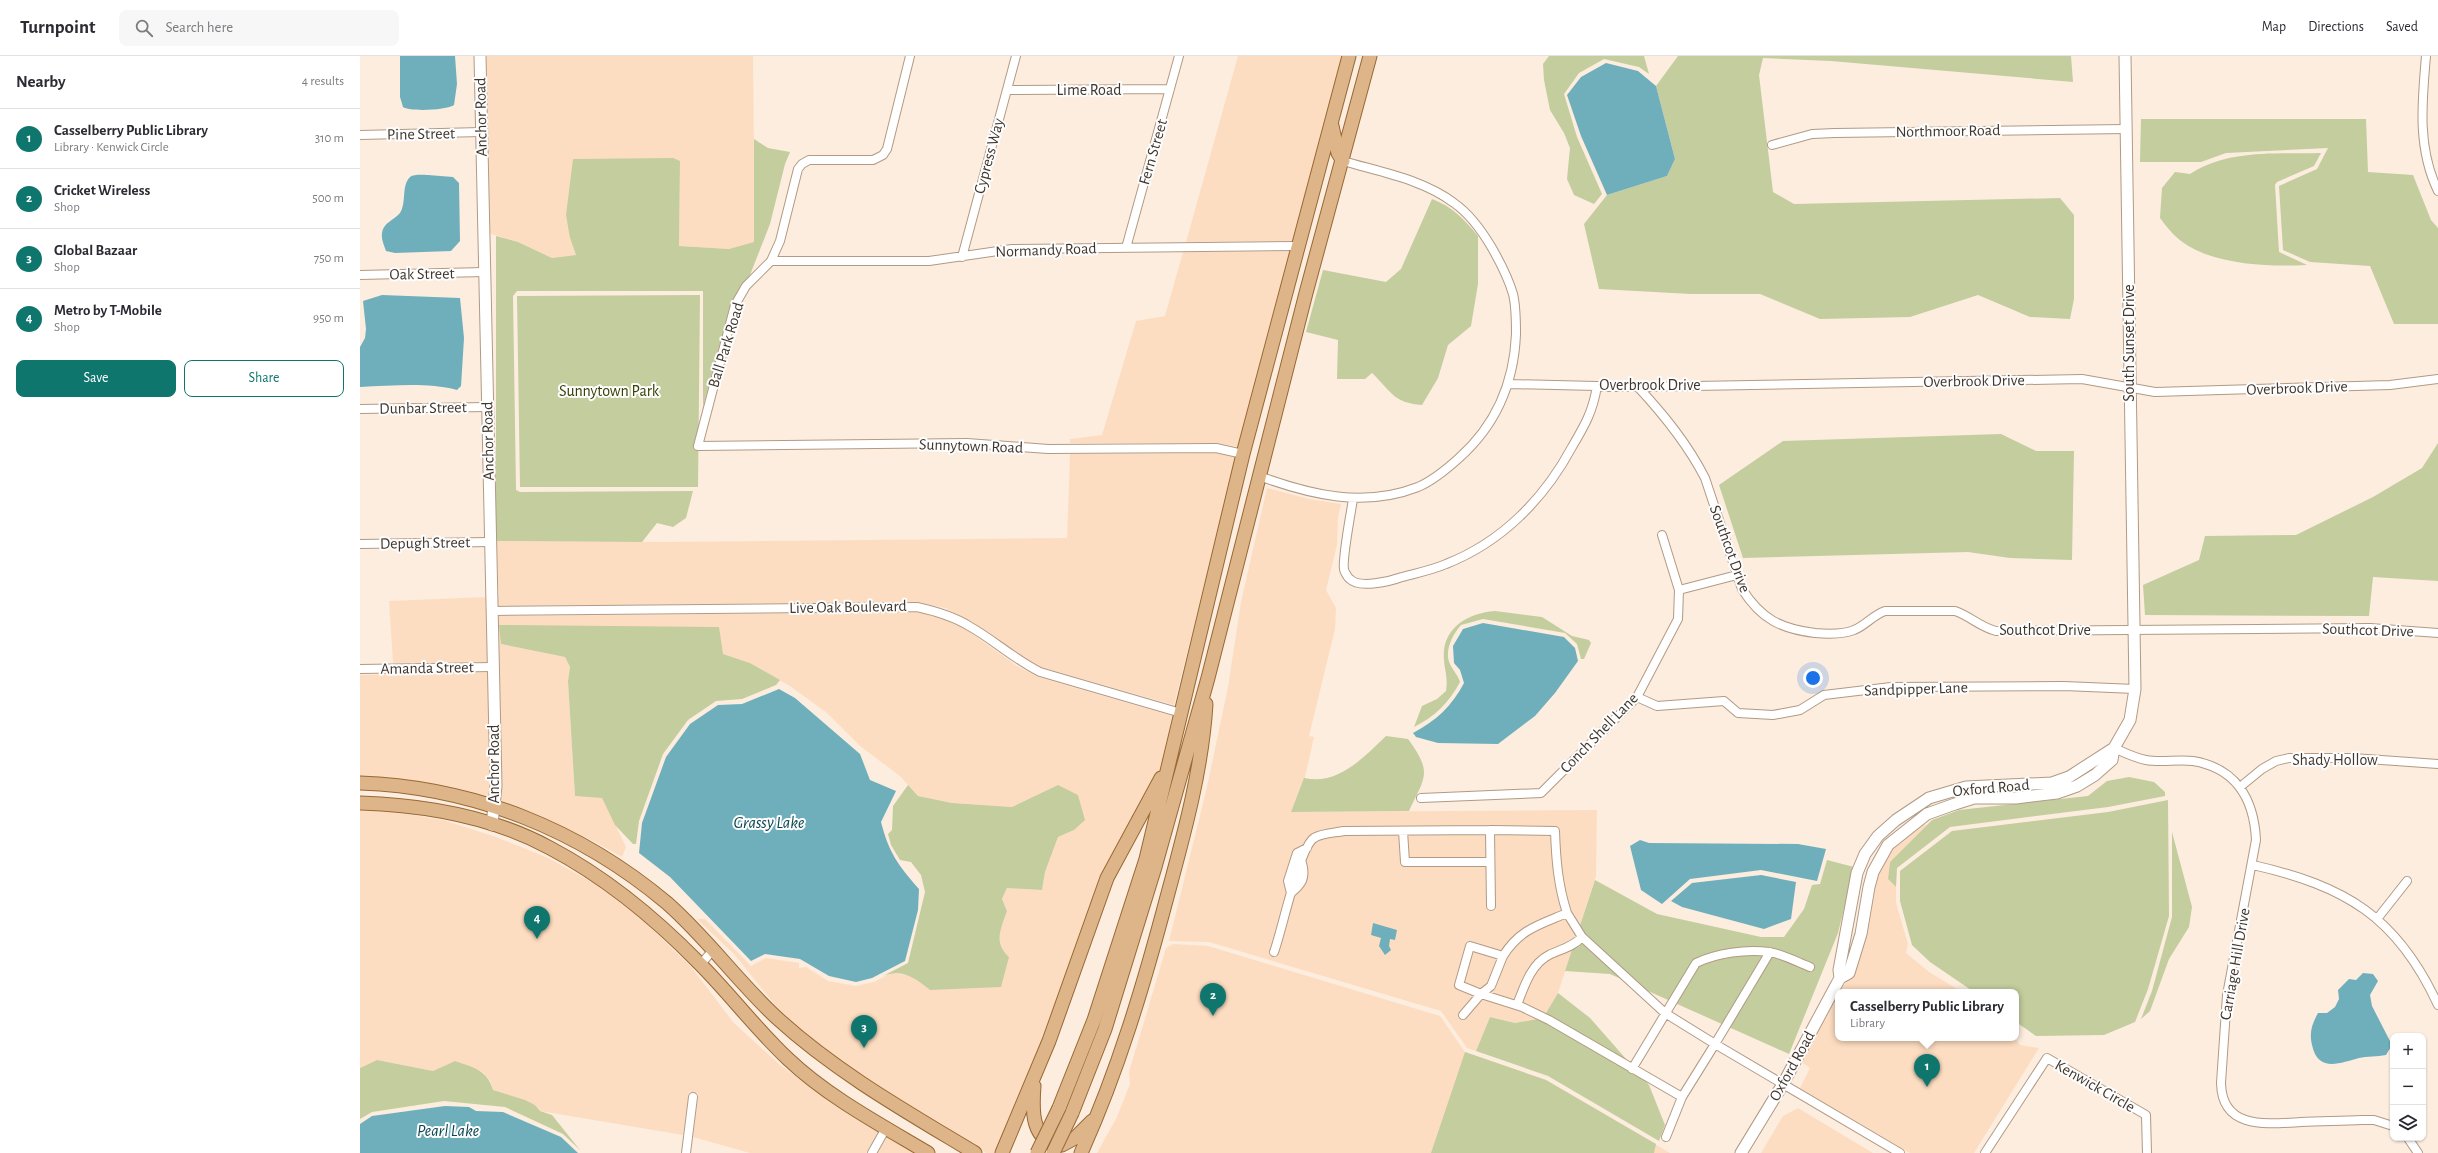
<!DOCTYPE html>
<html lang="en">
<head>
<meta charset="utf-8">
<style>
  body { margin:0; font-family:"Alegreya Sans",sans-serif; background:#f7f7f7; color:#2b2b33 }
  .controls { position:absolute; right:12px; bottom:12px; display:grid; overflow:hidden; border-radius:8px; box-shadow:0 1px 3px #0004 }
  .controls button { width:36px; height:36px; display:grid; place-items:center; padding:0; border:0; border-bottom:1px solid #e1e1e2; background:#fff; color:#2b2b33; font:20px sans-serif }
  .you { position:absolute; left:1453px; top:622px; width:14px; height:14px; margin:-10px; border:3px solid #fff; border-radius:50%; background:#1a73e8; box-shadow:0 0 0 6px #1a73e833 }
  .badge { display:grid; place-items:center; width:26px; height:26px; border-radius:50%; background:#0f766e; color:#fff; font-size:13px; font-weight:700 }
  .pin { position:absolute; translate:-50% -33px; filter:drop-shadow(0 1px 2px #0008) }
  .pin::after { content:''; position:absolute; top:21px; width:14px; height:12px; background:inherit; clip-path:polygon(0 0,100% 0,50% 100%) }
  .popup { position:absolute; left:1475px; top:933px; width:184px; height:52px; box-sizing:border-box; display:grid; place-content:center; border-radius:8px; background:#fff; filter:drop-shadow(0 1px 3px #0005); font-size:13px; white-space:nowrap; color:#7c7c81 }
  .popup b { font-size:15px; color:#2b2b33 }
  .popup::after { content:''; position:absolute; left:50%; top:100%; margin-left:-8px; border:8px solid transparent; border-top-color:#fff }
  .list { margin:0; padding:0; list-style:none }
  h2 { display:flex; justify-content:space-between; align-items:center; height:52px; margin:0; padding:0 16px; font-size:17px }
  h2 small { font-size:13px; font-weight:400; color:#7c7c81 }
  .list li { display:grid; grid-template-columns:26px 1fr auto; gap:12px; align-items:center; box-sizing:border-box; height:60px; padding:0 16px; border-top:1px solid #e1e1e2 }
  .list b { display:block; font-size:15px; white-space:nowrap }
  .list p { margin:0; font-size:13px; white-space:nowrap; color:#7c7c81 }
  .list em { font-size:13px; font-style:normal; color:#7c7c81 }
  .actions { display:flex; gap:8px; padding:12px 16px }
  .actions a { flex:1; padding:9px 0; border:1px solid #0f766e; border-radius:8px; text-align:center; font-size:14px; color:#0f766e }
  .actions .main { background:#0f766e; color:#fff }
  .icon { flex:none; width:22px; height:22px; fill:none; stroke:currentColor; stroke-width:2; stroke-linecap:round; stroke-linejoin:round }
  .map { position:relative; flex:none; width:2078px; height:1097px; overflow:hidden }
  header { display:flex; align-items:center; gap:24px; box-sizing:border-box; height:56px; padding:0 20px; background:#fff; border-bottom:1px solid #e1e1e2 }
  header strong { font-size:19px }
  nav { display:flex; gap:22px; margin-inline-start:auto; font-size:14px }
  .search { width:280px; height:36px; background:#f7f7f7; display:flex; align-items:center; gap:10px; box-sizing:border-box; padding:0 14px; border-radius:8px; color:#7c7c81; font-size:15px }
  main { display:flex }
  aside { flex:1; background:#fff }
  .map>svg:first-child { display:block }
</style>
</head>
<body>
<header>
<strong>Turnpoint</strong>
<div class="search"><svg class="icon" aria-label="search" viewBox="0 0 24 24"><circle cx="10" cy="10" r="6"/><path d="M15 15l6 6"/></svg>Search here</div>
<nav><a>Map</a><a>Directions</a><a>Saved</a></nav>
</header>
<main>
<aside>
<h2>Nearby<small>4 results</small></h2>
<ul class="list">
<li><span class="badge">1</span><div><b>Casselberry Public Library</b><p>Library · Kenwick Circle</p></div><em>310 m</em></li>
<li><span class="badge">2</span><div><b>Cricket Wireless</b><p>Shop</p></div><em>500 m</em></li>
<li><span class="badge">3</span><div><b>Global Bazaar</b><p>Shop</p></div><em>750 m</em></li>
<li><span class="badge">4</span><div><b>Metro by T-Mobile</b><p>Shop</p></div><em>950 m</em></li>
</ul>
<div class="actions"><a class="main">Save</a><a>Share</a></div>
</aside>
<div class="map">
<svg width="2078" height="1097" viewBox="0 0 2078 1097">
  <rect width="100%" height="100%" fill="#fceddf"/>
  <path fill="#fdddc1" d="M124 0H393L395 186 369 193 319 190 320 105 210 182 216 199 192 202 158 186 128 177Z
    M878 0H984L935 185 826 186Z
    M932 195 879 391 856 387H710V383L742 379 776 265 805 260 823 196Z
    M855 397 876 401 814 649 681 611 661 601 611 565 585 552 558 546 136 550V541H139L136 485 308 486 707 482 710 398Z
    M907 432 949 443 981 448 978 462 977 489 966 534 976 552 975 573 949 680 954 681 945 721 931 756 1237 754 1236 820 1198 937 1183 962 1155 967 1130 961 1116 995 1107 992 1081 955 849 886 809 885 847 731 868 631 881 546Z
    M127 541 128 606 33 607 29 545Z
    M556 556 581 562 607 574 657 610 678 621 812 660 802 712 772 764 637 1097H626L538 1044 462 993 427 964 374 898 337 863H345L391 910 406 902 439 907V912L446 911 468 925 496 930 514 926 531 917 554 920 570 934 641 893 639 878 647 855 642 843 647 832 682 834 685 816 698 781 714 774 698 729 652 751 592 747 558 740 540 720 500 690 467 657 430 630 390 607 363 598 141 588 205 601 210 611 208 625 215 740 242 741 266 791 262 801 237 787 140 744 136 560Z
    M129 616 131 742 94 731 34 722 0 721V619Z
    M23 754 83 764 136 781 188 802 237 829 281 862 331 911 374 967 420 1009 482 1054 519 1075 506 1097H390L333 1081 338 1037 329 1036 323 1079 180 1055 175 1049 133 1034 131 1026 123 1016 95 1005 73 1015 17 1004 0 1012V755Z
    M1562 768 1567 769 1530 806 1528 823 1536 831V847L1548 888 1546 897 1569 916 1602 936H1478V982H1655L1660 989 1679 992 1614 1097H1550L1440 1032 1450 1012 1440 1005 1478 936 1493 919 1505 880 1518 818 1532 793Z
    M813 888 848 890 1080 960 1105 996 1186 1024 1310 1097H737L757 1061 770 1028 769 1016 806 892Z
    M1438 1052 1513 1097H1401L1423 1060Z
    M527 1080 555 1097H517Z"/>
  <path fill="#c3cd9e" d="M1189 0H1284L1289 18 1279 11 1244 3 1219 17 1204 38 1217 81 1242 138 1234 148 1214 139 1207 123 1210 92 1204 77 1190 54 1184 24 1183 8Z
    M1318 0H1711L1713 26 1471 5 1403 2 1399 19 1413 136 1434 148 1700 142 1714 159V243L1710 263 1670 261 1618 239 1550 261 1460 263 1400 238H1331L1239 233 1224 168 1247 139 1307 120 1315 103 1296 30Z
    M1781 63H2006L2008 116 2053 119 2071 164 2078 172V268H2034L2010 210 1950 206 1923 194 1919 130 1957 113 1968 92 1866 97 1841 106H1780Z
    M394 83 408 92 430 96 425 108 410 168 390 219 371 246 343 351V235H157L153 240 156 434 160 436 333 435 326 462 313 471 297 467 282 486 136 485V180L158 186 192 202 216 199 210 182 206 159 213 103 313 102 320 105 319 190 369 193 394 186Z
    M1961 97 1954 110 1917 126 1915 129 1919 196 1947 209C1909 211 1852 209 1821 185 1813 179 1806 170 1800 162L1802 132 1815 116 1830 118C1867 93 1918 98 1961 97Z
    M1072 143C1093 151 1104 163 1118 180V228L1111 270 1088 289 1078 322 1062 349C1033 347 1031 335 1012 317L1005 323H977L978 284 946 276 963 214 1026 226 1041 213Z
    M340 239 338 431H160L157 240Z
    M1641 378 1676 395H1714L1712 504 1650 502 1608 496 1383 502 1359 429 1423 385Z
    M2078 387V525L2013 521 2009 560 1785 559 1783 529 1839 504 1845 480 1936 479 2013 441 2062 412Z
    M1135 555 1182 561 1212 580 1229 584 1231 587 1224 603H1221L1217 588 1205 577 1123 563 1101 569C1092 579 1083 597 1091 610 1094 616 1098 619 1100 626 1089 647 1074 661 1054 671L1062 650 1077 643 1086 635C1088 621 1085 617 1084 604 1081 573 1107 557 1135 555Z
    M139 569 359 571 363 598 390 607 420 624 416 629 382 643 356 645 328 664 303 698 279 765 276 788H273L255 769 242 742 215 740 208 625 210 611 205 601 141 588Z
    M1026 680 1048 683C1073 717 1065 721 1049 755L931 756 944 722C978 730 1004 701 1026 680Z
    M1769 721 1794 726 1805 736V740L1748 751 1590 771 1537 812 1536 831 1528 823 1530 806 1572 764 1599 754 1728 740 1747 725Z
    M548 729 558 740 592 747 652 751 698 729 718 739 725 764 714 774 698 781 685 816 682 834 647 832 642 843 647 855C641 873 633 886 649 901L641 931 570 934C556 922 541 912 523 920L548 907 565 836 561 819 551 806 540 804 531 789 528 778 532 774 533 750Z
    M1808 744 1809 860 1788 933 1775 966 1744 979 1676 980 1656 966V936H1614L1570 906 1552 889 1540 845V815L1592 775 1748 756Z
    M1812 776 1832 851 1829 871 1809 903 1790 955 1781 963 1792 935 1812 861Z
    M1467 804 1494 811 1478 877 1429 998 1250 918 1205 915 1235 824 1297 858 1401 881H1424L1444 853 1452 829 1460 828Z
    M1198 937 1230 962 1289 1029 1305 1069 1299 1085 1188 1020 1116 995 1130 961 1155 967 1183 962Z
    M1105 996 1186 1024 1296 1088 1294 1097H1071Z
    M17 1004 73 1015 95 1005C112 1011 128 1014 133 1034L165 1044 175 1049 180 1055 192 1059 220 1094 203 1078 145 1051 84 1045 12 1056 0 1063V1012Z"/>
  <path fill="#6fafbc" d="M40 0H95L97 28 94 49C88 54 50 56 43 51L40 41Z
    M1246 7 1278 15 1296 30 1315 103 1307 120 1247 139 1221 80 1207 39 1221 21Z
    M68 119 93 121 99 127 100 185 91 195 35 197 26 195C24 189 21 183 22 177 23 167 34 164 40 157 47 146 41 130 50 121 54 118 63 119 68 119Z
    M22 239 100 242 104 282 101 330 97 334C66 326 32 330 0 331V291L5 282 6 273 3 245Z
    M1123 567 1204 581 1215 592 1218 605 1195 637 1175 660 1138 688 1078 687 1056 681 1053 677C1076 665 1092 650 1104 627L1100 614 1094 607 1093 590 1103 573Z
    M419 633 435 642 500 698 510 724 536 735 521 766C529 797 538 809 559 833L558 854 545 905 512 922 496 926 469 920 440 903 405 898 391 905 310 821 279 797 282 767 306 701 330 668 358 649 382 648Z
    M1280 784 1289 787 1438 788 1466 793 1457 825 1401 814 1330 823 1302 848 1281 834 1270 790Z
    M1401 819 1436 826 1431 863 1404 873 1322 851 1311 845 1332 827Z
    M1013 867 1037 874 1035 884 1030 883 1029 890 1031 894 1025 899 1019 890 1021 882 1011 879Z
    M2003 917 2013 918 2018 925 2010 939 2012 950 2032 989 2026 999C2017 1001 2007 1000 1999 1002 1980 1007 1958 1017 1952 989 1949 976 1952 968 1958 957H1967L1975 951 1979 943 1978 934 1989 923 1996 924Z
    M85 1050 109 1051 116 1055 143 1056 201 1081 218 1097H0V1068L12 1060Z"/>
  <g fill="none" stroke-linecap="round" stroke-linejoin="round">
    <g stroke="#b29a84" stroke-width="10">
      <path id="minor" d="M550 0 527 93 523 99 513 104H449L442 108 438 113 420 185 411 205 386 230 375 249 338 390 607 387 688 393 856 392 883 398
        M2066 0C2062 46 2057 92 2078 135
        M647 34 810 33
        M0 79 121 76
        M1412 89 1452 78 1475 77 1767 73
        M766 192 819 0
        M602 201 656 0
        M411 205H569L652 193 938 190
        M0 219 124 216
        M1149 328 1278 331 1722 323 1795 336 2030 329 2078 323
        M1278 331C1304 359 1327 387 1345 422L1382 533C1401 563 1421 573 1455 577 1467 578 1482 579 1494 574 1505 570 1513 559 1525 555H1595C1610 560 1620 571 1636 575L2010 572 2078 577
        M0 353 127 351
        M899 420C951 439 1004 452 1058 431 1072 425 1088 412 1099 402 1136 369 1154 327 1156 278 1156 265 1156 250 1153 238 1148 221 1140 206 1132 192 1122 175 1110 158 1094 147 1062 123 1020 116 983 105
        M993 443C991 456 982 503 984 513 984 515 988 522 990 523 999 533 1031 525 1042 521 1057 517 1072 514 1086 508 1142 486 1184 443 1212 391 1225 369 1233 355 1237 330
        M0 488 130 486
        M1319 534 1377 519
        M132 555 557 551C575 555 593 560 609 570 634 584 654 603 680 616L821 657
        M0 613 133 611
        M1277 641 1297 650 1364 645 1378 657 1413 659 1440 654 1464 639 1531 631 1704 630 1775 633
        M1754 692C1765 697 1775 702 1786 704 1801 707 1817 703 1833 705 1876 712 1894 743 1896 784L1867 939 1861 1027C1862 1074 1907 1068 1941 1066 1961 1065 1981 1065 2002 1064H2014L2033 1070
        M1880 731 1902 713 1916 705 1929 702H1993L2078 708
        M1061 742 1181 737 1277 641 1318 563 1319 534 1302 479
        M1043 775 1045 806H1130
        M1893 809C1985 830 2037 860 2078 949
        M931 837 928 825 937 797 947 792
        M931 837C942 828 946 822 942 807
        M1131 850 1130 774 1195 775C1196 804 1198 829 1207 857
        M2017 863 2047 825
        M1222 881 1305 957 1355 988 1410 896
        M1110 890 1143 900 1131 930 1121 938 1099 929Z
        M914 896C922 875 939 792 954 782 962 777 974 777 984 775L1130 774
        M1143 900C1160 873 1179 869 1207 857L1222 881C1213 891 1201 893 1189 899 1171 908 1164 931 1157 949
        M341 908 353 894
        M1103 959 1121 938 1162 951 1189 964 1322 1041 1355 988 1540 1097
        M1272 1013 1336 907C1357 897 1386 893 1409 896 1423 898 1437 906 1450 911
        M1306 1081 1322 1041
        M2048 1082 2058 1097
        M326 1097 333 1041
        M512 1097 526 1072
        M1625 1097 1687 1002 1786 1059 1787 1097"/>
    </g>
    <g stroke="#b29a84" stroke-width="13">
      <path id="tertiary" d="M120 0 136 730 132 769
        M1480 922 1479 914 1497 817 1505 798 1518 780 1536 764 1569 742 1606 731 1692 727 1709 721 1754 692
        M1381 1097 1423 1028 1474 933 1480 922 1489 917 1501 878 1509 831 1513 816 1528 789 1567 758 1595 748 1614 742H1656L1697 737 1717 730 1735 719 1752 704 1754 692 1770 664 1775 633 1765 0"/>
    </g>
    <g stroke="#986835" stroke-width="15">
      <path id="primary" d="M972 70 978 97 983 105
        M0 727C114 731 220 774 307 847 347 882 378 926 417 962 476 1016 547 1056 615 1097
        M0 747C63 749 133 761 190 792 245 821 295 862 339 907 370 938 396 973 428 1003 468 1041 521 1069 568 1097
        M674 1030C672 1055 671 1086 702 1089L715 1082 732 1065
        M699 1052 734 964 786 803 883 398 989 0
        M712 1057 745 973 795 811 848 622 946 237 1010 0
        M642 1097 689 985 747 822 801 722
        M721 1097C758 1015 784 928 807 841 824 778 842 714 846 648"/>
    </g>
    <use href="#minor" stroke="#fff" stroke-width="8"/>
    <use href="#tertiary" stroke="#fff" stroke-width="11"/>
    <use href="#primary" stroke="#ddb588" stroke-width="13"/>
    <g stroke="#986835" stroke-width="15" stroke-linecap="butt">
      <path id="primary-bridge" d="M677 1097 699 1052
        M693 1097 712 1057"/>
    </g>
    <use href="#primary-bridge" stroke="#ddb588" stroke-width="13"/>
  </g>
  <g text-anchor="middle" dominant-baseline="central" stroke-width="4" stroke-linejoin="round" paint-order="stroke">
    <g font-size="16" fill="#40362d" stroke="#fdfdfd">
      <text x="729" y="34">Lime Road</text>
      <text transform="translate(121 61) rotate(-91)">Anchor Road</text>
      <text transform="translate(1588 75) rotate(-1)">Northmoor Road</text>
      <text transform="translate(61 78) rotate(-1)">Pine Street</text>
      <text transform="translate(793 96) rotate(-74)">Fern Street</text>
      <text transform="translate(629 100) rotate(-75)">Cypress Way</text>
      <text transform="translate(686 194) rotate(-2)">Normandy Road</text>
      <text transform="translate(62 218) rotate(-1)">Oak Street</text>
      <text transform="translate(1769 287) rotate(-90)">South Sunset Drive</text>
      <text transform="translate(366 289) rotate(-73)">Ball Park Road</text>
      <text transform="translate(1614 325) rotate(-1)">Overbrook Drive</text>
      <text x="1290" y="329">Overbrook Drive</text>
      <text transform="translate(1937 332) rotate(-2)">Overbrook Drive</text>
      <text transform="translate(63 352) rotate(-1)">Dunbar Street</text>
      <text transform="translate(128 385) rotate(-91)">Anchor Road</text>
      <text transform="translate(611 390) rotate(2)">Sunnytown Road</text>
      <text transform="translate(65 487) rotate(-1)">Depugh Street</text>
      <text transform="translate(1370 493) rotate(70)">Southcot Drive</text>
      <text transform="translate(488 551) rotate(-1)">Live Oak Boulevard</text>
      <text x="1685" y="574">Southcot Drive</text>
      <text transform="translate(2008 574) rotate(2)">Southcot Drive</text>
      <text transform="translate(67 612) rotate(-1)">Amanda Street</text>
      <text transform="translate(1556 633) rotate(-2)">Sandpipper Lane</text>
      <text transform="translate(1239 677) rotate(-46)">Conch Shell Lane</text>
      <text x="1975" y="704">Shady Hollow</text>
      <text transform="translate(134 708) rotate(-90)">Anchor Road</text>
      <text transform="translate(1631 732) rotate(-5)">Oxford Road</text>
      <text transform="translate(1875 908) rotate(-80)">Carriage Hill Drive</text>
      <text transform="translate(1432 1010) rotate(-61)">Oxford Road</text>
      <text transform="translate(1735 1030) rotate(30)">Kenwick Circle</text>
    </g>
    <g font-size="16" fill="#373f02" stroke="#fdfdfd">
      <text x="249" y="335">Sunnytown Park</text>
    </g>
    <g font-size="17" font-style="italic" fill="#0c4751" stroke="#fdfdfd">
      <text x="409" y="766">Grassy Lake</text>
      <text x="88" y="1074">Pearl Lake</text>
    </g>
  </g>
</svg>
<div class="controls">
<button>+</button>
<button>−</button>
<button><svg class="icon" aria-label="layers" viewBox="0 0 24 24"><path d="M12 4l9 5-9 5-9-5zM3 14l9 5 9-5"/></svg></button>
</div>
<div class="you"></div>
<div class="pin badge" style="left:1567px;top:1031px">1</div>
<div class="popup"><b>Casselberry Public Library</b>Library</div>
<div class="pin badge" style="left:853px;top:960px">2</div>
<div class="pin badge" style="left:504px;top:992px">3</div>
<div class="pin badge" style="left:177px;top:883px">4</div>
</div>
</main>
</body>
</html>
